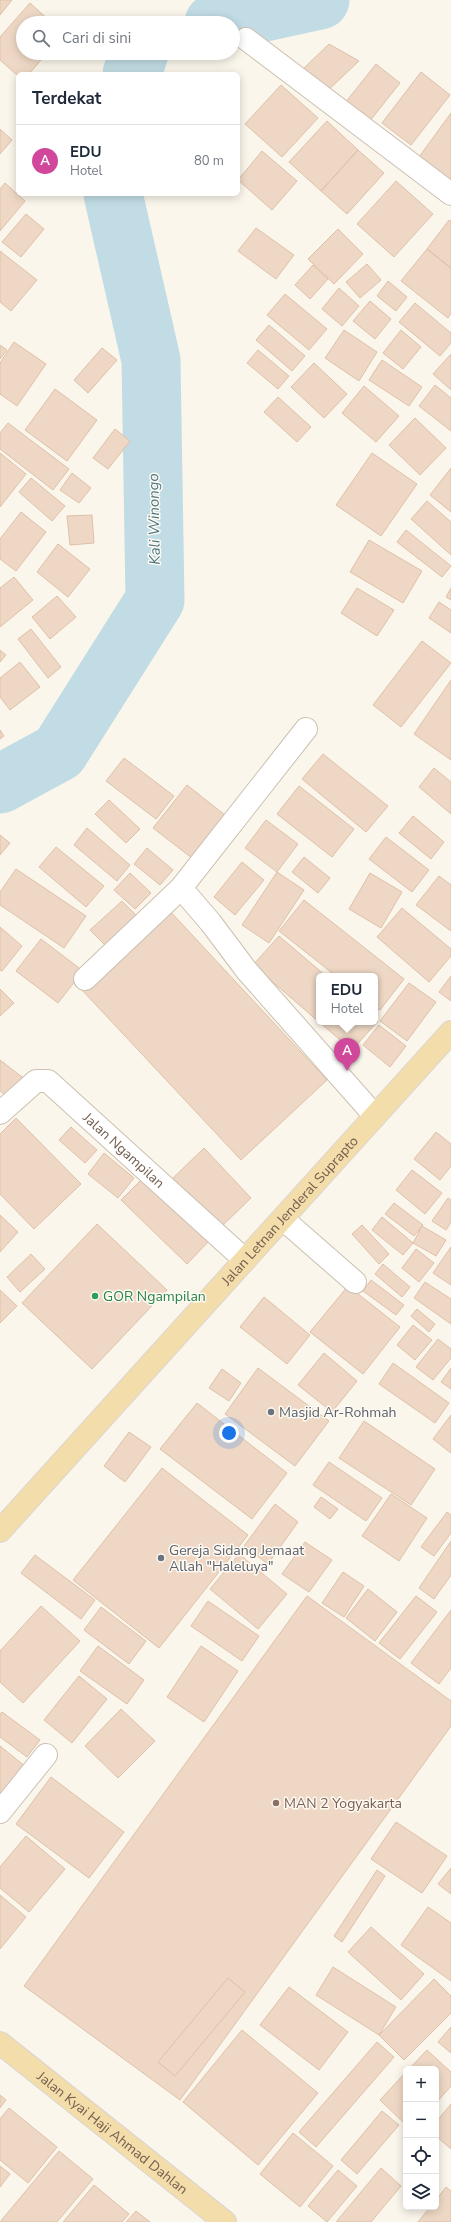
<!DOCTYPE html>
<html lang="id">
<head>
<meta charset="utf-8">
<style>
  body { margin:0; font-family:"Nunito Sans",sans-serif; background:#f2f2f3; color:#1f2937 }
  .controls { position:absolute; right:12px; bottom:12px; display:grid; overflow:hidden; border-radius:6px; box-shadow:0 2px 10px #0003 }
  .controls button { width:36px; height:36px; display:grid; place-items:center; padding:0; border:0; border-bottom:1px solid #e0e1e3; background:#fff; color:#1f2937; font:20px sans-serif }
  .you { position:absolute; left:229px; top:1433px; width:14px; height:14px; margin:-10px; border:3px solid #fff; border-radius:50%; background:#1a73e8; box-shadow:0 0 0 6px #1a73e833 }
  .badge { display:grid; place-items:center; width:26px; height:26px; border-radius:50%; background:#0b8043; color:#fff; font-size:13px; font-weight:700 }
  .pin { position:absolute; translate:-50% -33px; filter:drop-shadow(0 1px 2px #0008) }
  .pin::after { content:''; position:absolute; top:21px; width:14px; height:12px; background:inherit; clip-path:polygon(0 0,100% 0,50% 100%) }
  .popup { position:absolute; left:316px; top:973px; width:62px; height:52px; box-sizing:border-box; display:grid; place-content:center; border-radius:6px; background:#fff; filter:drop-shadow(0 1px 3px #0005); font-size:13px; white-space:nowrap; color:#747a83 }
  .popup b { font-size:15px; color:#1f2937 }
  .popup::after { content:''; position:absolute; left:50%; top:100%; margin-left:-8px; border:8px solid transparent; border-top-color:#fff }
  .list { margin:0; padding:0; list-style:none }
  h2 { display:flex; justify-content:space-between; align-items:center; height:52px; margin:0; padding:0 16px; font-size:17px }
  h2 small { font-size:13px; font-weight:400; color:#747a83 }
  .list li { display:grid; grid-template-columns:26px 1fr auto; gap:12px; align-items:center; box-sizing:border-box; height:72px; padding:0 16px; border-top:1px solid #e0e1e3 }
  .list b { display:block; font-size:15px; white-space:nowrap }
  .list p { margin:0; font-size:13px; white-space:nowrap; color:#747a83 }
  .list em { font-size:13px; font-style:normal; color:#747a83 }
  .icon { flex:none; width:22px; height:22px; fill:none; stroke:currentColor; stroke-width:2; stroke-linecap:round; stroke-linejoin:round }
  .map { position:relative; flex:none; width:451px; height:2222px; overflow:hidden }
  .search { position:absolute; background:#fff; box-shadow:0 2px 10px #0003; left:16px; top:16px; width:224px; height:44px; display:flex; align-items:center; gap:10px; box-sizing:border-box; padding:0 14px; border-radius:22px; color:#747a83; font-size:15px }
  .panel { position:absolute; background:#fff; box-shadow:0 2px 10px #0003; left:16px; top:72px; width:224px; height:124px; border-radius:6px }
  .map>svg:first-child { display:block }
</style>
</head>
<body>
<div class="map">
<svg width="451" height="2222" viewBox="0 0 451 2222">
  <rect width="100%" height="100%" fill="#fbf6eb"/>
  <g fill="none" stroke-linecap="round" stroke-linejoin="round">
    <path stroke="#c1dce4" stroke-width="59" d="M214 23 320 0
      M132 74 139 53
      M0 784 59 752 155 600 151 360 113 194"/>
  </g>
  <path fill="#eed8c5" stroke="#dfc0a7" d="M0 0H12L0 15Z
    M30 3 52 23H23V53H47L29 74H18V76L0 60V37Z
    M329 44 359 61 325 93 302 70Z
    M376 64 400 83 369 122 345 103Z
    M421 72 450 95 411 145 382 123Z
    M281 85 318 118 282 157 245 124Z
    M451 113V181L419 157Z
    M327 121 358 150 321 191 289 162Z
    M0 129 12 140 0 154Z
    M358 150 384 173 347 214 321 191Z
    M262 151 297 181 272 210 238 180Z
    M396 181 433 214 394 257 357 224Z
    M5 183 25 201 0 231V189Z
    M26 214 44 229 21 257 2 242Z
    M449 220 451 221V268L427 249Z
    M256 228 294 255 276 279 238 251Z
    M338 229 363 254 334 284 308 259Z
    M427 249 451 268V313L448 318 401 281Z
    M0 251 37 280 11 311 0 302Z
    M367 264 381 280 360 298 346 282Z
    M313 265 328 279 310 299 295 285Z
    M388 281 407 297 396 311 377 296Z
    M339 288 359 306 342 326 322 309Z
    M285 294 327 329 309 350 267 315Z
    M370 301 391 319 375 339 353 321Z
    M415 303 451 333V343L440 356 399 322Z
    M269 325 305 356 292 371 256 340Z
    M344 330 377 352 359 381 325 358Z
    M401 330 421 347 403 369 383 353Z
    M14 342 46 364 17 406 0 394V363Z
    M0 345 7 350 0 359Z
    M102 348 117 360 88 393 74 380Z
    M258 350 289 376 278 389 247 363Z
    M451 354V390L433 374Z
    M382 360 422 387 409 406 369 380Z
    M314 363 347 394 324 418 291 387Z
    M435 385 451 398V431L419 406Z
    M364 386 399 416 376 442 342 413Z
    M55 389 97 420 67 461 25 430Z
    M278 397 311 427 297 442 264 412Z
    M415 418 446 448 420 475 389 445Z
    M8 423 69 469 53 490 0 449V433Z
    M115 429 130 441 108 469 93 458Z
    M0 453 26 474 0 507Z
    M372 453 417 484 381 536 336 505Z
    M451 468V512L430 495Z
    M72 473 91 488 79 503 60 490Z
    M31 478 65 506 52 521 19 492Z
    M427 501 451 522V555L411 519Z
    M21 512 46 532 16 571 0 559V539Z
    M92 515 94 543 70 545 67 516Z
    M406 530 451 566 442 577 397 542Z
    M369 540 422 571 403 603 350 572Z
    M58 544 90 569 68 597 37 572Z
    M14 577 33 600 0 627V588Z
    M357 588 394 610 377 636 341 613Z
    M451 588V600L446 597Z
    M57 596 76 617 50 639 32 617Z
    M439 602 451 610V633L429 618Z
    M31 629 61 667 48 678 18 639Z
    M422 641 451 663 401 727 373 705Z
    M0 650 6 655 0 662Z
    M20 662 40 687 10 710 0 697V678Z
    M451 680V760L414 734Z
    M0 730 4 736 0 739Z
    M323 754 388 806 366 832 302 779Z
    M124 758 174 796 156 819 106 781Z
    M434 768 451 782V814L419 787Z
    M187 785 230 819 197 862 153 828Z
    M299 786 354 829 332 857 277 814Z
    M109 800 140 829 126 843 95 814Z
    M413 816 444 842 431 859 399 833Z
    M266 820 298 844 277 872 245 848Z
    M87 828 130 865 117 881 74 845Z
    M0 835 10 843 0 855Z
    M386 837 429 870 412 892 369 859Z
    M56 847 104 886 86 907 39 867Z
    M147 848 173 870 160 885 134 864Z
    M304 857 330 878 318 893 292 872Z
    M242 862 264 880 235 915 214 897Z
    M16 869 86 916 64 948 0 905V892Z
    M277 872 304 890 269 943 242 925Z
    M130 873 151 893 135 909 114 890Z
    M370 873 402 892 381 928 349 909Z
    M439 876 451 885V931L416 905Z
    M304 900 404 979 380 1010 375 1007V976H336L279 931Z
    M122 901 140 919 108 948 90 930Z
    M402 908 451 949V956L429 982 377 937Z
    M168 909 327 1080 241 1160 82 990Z
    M0 927 22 946 2 971 0 970Z
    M279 936 326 976H319V1022L253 965Z
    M41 939 83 971 58 1003 16 971Z
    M451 976V1001L439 992Z
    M409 983 436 1002 407 1041 380 1021Z
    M0 989 14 1003 0 1016Z
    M375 1018 378 1021 352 1050 319 1022H375Z
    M379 1025 406 1046 390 1067 363 1045Z
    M0 1060 26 1080 11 1099 0 1091Z
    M16 1118 81 1184 34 1229 0 1194V1134Z
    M71 1127 97 1150 85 1163 59 1140Z
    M436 1132 451 1144V1166L440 1180 414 1159Z
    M204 1148 251 1198 220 1228 172 1179Z
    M104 1153 134 1178 118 1198 88 1174Z
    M412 1170 442 1193 425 1214 396 1190Z
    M143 1178 209 1241 187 1264 121 1200Z
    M448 1198 451 1200V1222L446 1230 432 1221Z
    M394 1203 423 1225 414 1236 385 1214Z
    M0 1215 18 1232 0 1252Z
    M382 1217 413 1243 403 1255 372 1230Z
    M97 1224 167 1290 92 1369 22 1303Z
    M362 1225 389 1254 379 1264 352 1234Z
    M422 1226 446 1240 436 1256 413 1243Z
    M451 1247V1285L433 1273Z
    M416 1249 434 1263 419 1282 402 1268Z
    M31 1254 45 1269 20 1292 7 1277Z
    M383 1264 410 1287 402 1297 375 1274Z
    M371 1280 404 1305 396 1315 363 1291Z
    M425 1282 451 1299V1324L414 1298Z
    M348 1286 400 1327 363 1374 310 1332Z
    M0 1290 17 1306 0 1323Z
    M264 1297 310 1335 287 1364 240 1327Z
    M417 1309 435 1324 429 1332 411 1316Z
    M413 1325 432 1340 415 1360 397 1345Z
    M438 1339 451 1349V1358L433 1380 416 1367Z
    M324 1353 357 1381 332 1412 298 1385Z
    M393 1363 449 1403 435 1423 379 1384Z
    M258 1368 329 1421 295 1466 225 1414Z
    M451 1368V1389L441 1382Z
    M222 1369 241 1383 229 1401 209 1388Z
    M197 1403 287 1473 252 1519 160 1449Z
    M451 1415V1453L433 1439Z
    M364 1421 435 1469 411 1505 339 1458Z
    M129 1432 151 1447 125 1482 104 1466Z
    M329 1462 382 1498 366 1521 313 1485Z
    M162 1468 248 1535 159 1648 73 1580Z
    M391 1494 427 1518 399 1561 362 1536Z
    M321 1497 338 1509 330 1519 314 1507Z
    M275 1504 298 1522 268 1564 244 1546Z
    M447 1512 451 1515V1533L434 1556 421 1547Z
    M451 1541V1575L434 1599 419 1588Z
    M305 1542 332 1560 309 1592 282 1574Z
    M239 1554 287 1594 258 1629 210 1589Z
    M35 1555 95 1600 81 1619 21 1573Z
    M343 1572 364 1586 344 1617 322 1603Z
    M368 1589 397 1612 375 1641 346 1618Z
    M307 1596 451 1701V1726L180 2100 24 1986Z
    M416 1596 437 1612 400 1659 379 1643Z
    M208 1601 259 1636 242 1661 191 1626Z
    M41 1606 80 1641 23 1703 0 1682V1651Z
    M101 1607 146 1641 129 1664 84 1630Z
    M451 1610V1668L439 1684 411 1663Z
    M98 1646 144 1680 127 1704 80 1671Z
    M201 1646 238 1671 204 1722 167 1697Z
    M79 1676 107 1699 72 1743 44 1720Z
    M121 1709 155 1741 118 1778 85 1746Z
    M2 1712 40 1740 27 1757 0 1737V1714Z
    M0 1746 26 1767 0 1800Z
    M51 1777 124 1832 89 1878 16 1824Z
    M396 1822 447 1856 422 1893 371 1859Z
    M26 1836 65 1869 29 1912 0 1888V1867Z
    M451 1868V1894L438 1884Z
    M377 1870 385 1876 342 1942 334 1936Z
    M0 1895 26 1917 0 1949Z
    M428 1907 451 1923V1981L401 1945Z
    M371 1927 424 1974 401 2000 348 1952Z
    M333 1967 396 2007 379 2035 316 1995Z
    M228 1978 245 1992 175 2076 158 2062Z
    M434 1979 451 1996V2013L404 2060 379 2035Z
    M289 1987 348 2032 319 2070 260 2025Z
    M451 2027V2053L438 2042Z
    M242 2030 318 2093 258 2165 183 2102Z
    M377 2042 394 2057 316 2147 299 2132Z
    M427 2050 451 2072V2086L436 2103V2069H409Z
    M406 2072V2125L380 2100Z
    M0 2095 6 2100 0 2108Z
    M451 2104V2149L436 2136V2122Z
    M9 2108 57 2147 28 2183 0 2160V2119Z
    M382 2111 399 2125 357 2174 341 2160Z
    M293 2133 333 2166 300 2207 260 2174Z
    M59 2151 93 2179 57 2222H0Z
    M0 2166 10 2174 0 2187Z
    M381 2168 401 2186 371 2222H336Z
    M338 2170 357 2186 327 2222 308 2206Z
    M94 2185 129 2214 122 2222H63Z
    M446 2187 451 2191V2222H418L430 2207H436V2200Z
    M136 2211 150 2222H126Z"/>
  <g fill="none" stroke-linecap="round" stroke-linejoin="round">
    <g stroke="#cdbfb2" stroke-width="24">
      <g id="minor">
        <path d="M246 39 451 194"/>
        <path d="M181 888 211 923 247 971 375 1116"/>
        <path d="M85 979 181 888 306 729"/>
        <path id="s1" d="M0 1113 36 1081H48L245 1260"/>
        <path d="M283 1219 355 1282"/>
        <path d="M0 1812 46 1755"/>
      </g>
    </g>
    <g stroke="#dbd5d2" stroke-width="24">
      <g id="major">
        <path id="s2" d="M0 1531 451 1032"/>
        <path id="s3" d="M0 2043 225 2222"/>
      </g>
    </g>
    <use href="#minor" stroke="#fff" stroke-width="22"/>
    <use href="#major" stroke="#f3ddaa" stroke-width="22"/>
  </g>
  <circle fill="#2e9e5b" stroke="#fefaf2" stroke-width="1.5" cx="95" cy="1296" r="4"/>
  <g fill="#6b7280" stroke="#fefaf2" stroke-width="1.5">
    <circle cx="271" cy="1412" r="4"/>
    <circle cx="161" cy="1558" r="4"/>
  </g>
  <circle fill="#8d6e63" stroke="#fefaf2" stroke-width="1.5" cx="276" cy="1803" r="4"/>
  <g text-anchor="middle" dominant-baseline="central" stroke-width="3" stroke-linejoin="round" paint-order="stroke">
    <g font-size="14" fill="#745f50" stroke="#fefaf2">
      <text stroke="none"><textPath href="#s1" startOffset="163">Jalan Ngampilan</textPath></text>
      <text stroke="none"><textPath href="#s2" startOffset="432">Jalan Letnan Jenderal Suprapto</textPath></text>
      <text stroke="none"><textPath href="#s3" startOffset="144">Jalan Kyai Haji Ahmad Dahlan</textPath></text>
    </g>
    <g font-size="14" fill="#27864d" stroke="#fefaf2" text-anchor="start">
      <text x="103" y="1296">GOR Ngampilan</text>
    </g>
    <g font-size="14" fill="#5b616d" stroke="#fefaf2" text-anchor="start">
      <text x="279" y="1412">Masjid Ar-Rohmah</text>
      <text x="169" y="1550">Gereja Sidang Jemaat<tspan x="169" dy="16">Allah "Haleluya"</tspan></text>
    </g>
    <g font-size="14" fill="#785e54" stroke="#fefaf2" text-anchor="start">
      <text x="284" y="1803">MAN 2 Yogyakarta</text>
    </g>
    <g font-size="15" font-style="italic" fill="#4b7885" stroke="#fefaf2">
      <text transform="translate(154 519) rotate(-91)">Kali Winongo</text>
    </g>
  </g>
</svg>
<div class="controls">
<button>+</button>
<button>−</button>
<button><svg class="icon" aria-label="locate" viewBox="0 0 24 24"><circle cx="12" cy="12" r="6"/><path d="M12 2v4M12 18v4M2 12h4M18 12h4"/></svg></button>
<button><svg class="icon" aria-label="layers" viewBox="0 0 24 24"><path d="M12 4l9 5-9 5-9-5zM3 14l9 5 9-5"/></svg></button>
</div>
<div class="you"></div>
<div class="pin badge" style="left:347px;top:1071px;background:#d1479c">A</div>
<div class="popup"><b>EDU</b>Hotel</div>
<div class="search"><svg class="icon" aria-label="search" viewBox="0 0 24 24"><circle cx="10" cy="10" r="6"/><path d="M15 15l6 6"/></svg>Cari di sini</div>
<section class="panel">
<h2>Terdekat<small></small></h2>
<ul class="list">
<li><span class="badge" style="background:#d1479c">A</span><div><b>EDU</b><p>Hotel</p></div><em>80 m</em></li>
</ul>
</section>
</div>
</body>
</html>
